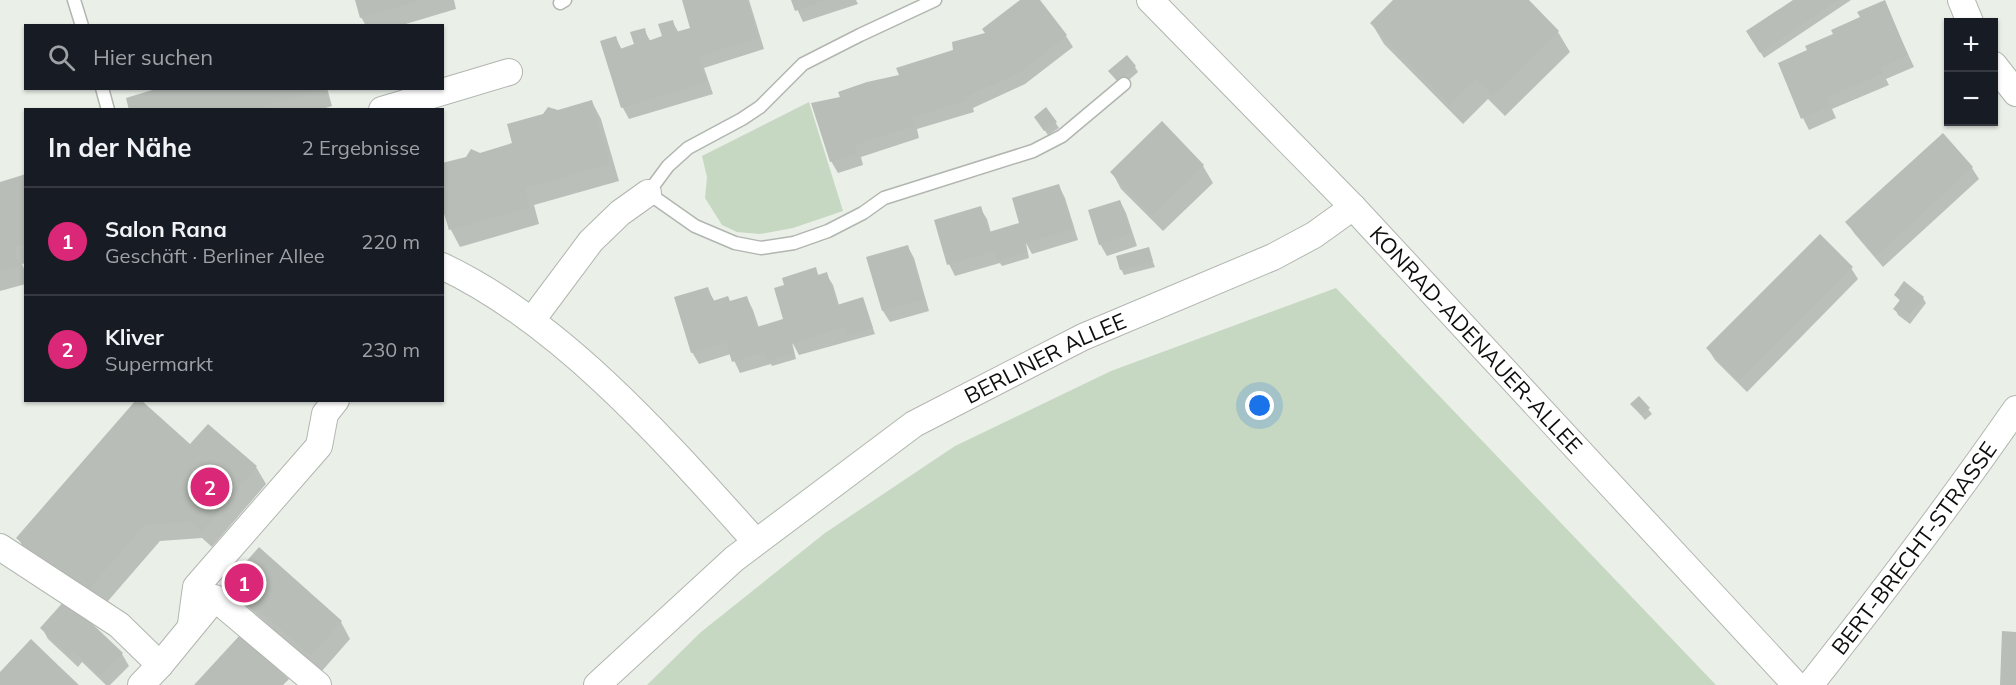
<!DOCTYPE html>
<html lang="de">
<head>
<meta charset="utf-8">
<style>
  body { margin:0; font-family:Mulish,sans-serif; background:#20242c; color:#f1f3f6 }
  .controls { position:absolute; right:18px; top:18px; display:grid; overflow:hidden; border-radius:0px; box-shadow:0 2px 4px #0004 }
  .controls button { width:54px; height:54px; display:grid; place-items:center; padding:0; border:0; border-bottom:2px solid #363941; background:#171b24; color:#f1f3f6; font:30px sans-serif }
  .you { position:absolute; left:1260px; top:406px; width:21px; height:21px; margin:-15px; border:4px solid #fff; border-radius:50%; background:#1a73e8; box-shadow:0 0 0 9px #1a73e833 }
  .badge { display:grid; place-items:center; width:39px; height:39px; border-radius:50%; background:#db2777; color:#fff; font-size:20px; font-weight:700 }
  .pin { position:absolute; translate:-50% -50%; border:3px solid #fff; box-shadow:0 2px 6px #0006 }
  .list { margin:0; padding:0; list-style:none }
  h2 { display:flex; justify-content:space-between; align-items:center; height:78px; margin:0; padding:0 24px; font-size:26px }
  h2 small { font-size:20px; font-weight:400; color:#9ea1a6 }
  .list li { display:grid; grid-template-columns:39px 1fr auto; gap:18px; align-items:center; box-sizing:border-box; height:108px; padding:0 24px; border-top:2px solid #363941 }
  .list b { display:block; font-size:22px; white-space:nowrap }
  .list p { margin:0; font-size:20px; white-space:nowrap; color:#9ea1a6 }
  .list em { font-size:20px; font-style:normal; color:#9ea1a6 }
  .icon { flex:none; width:33px; height:33px; fill:none; stroke:currentColor; stroke-width:2; stroke-linecap:round; stroke-linejoin:round }
  .map { position:relative; flex:none; width:2016px; height:685px; overflow:hidden }
  .search { position:absolute; background:#171b24; box-shadow:0 2px 4px #0004; left:24px; top:24px; width:420px; height:66px; display:flex; align-items:center; gap:15px; box-sizing:border-box; padding:0 21px; border-radius:0px; color:#9ea1a6; font-size:22px }
  .panel { position:absolute; background:#171b24; box-shadow:0 2px 4px #0004; left:24px; top:108px; width:420px; height:294px; border-radius:0px }
  .map>svg:first-child { display:block }
</style>
</head>
<body>
<div class="map">
<svg width="2016" height="685" viewBox="0 0 2016 685">
  <rect width="100%" height="100%" fill="#eaefe8"/>
  <path fill="#c6d8c2" d="M809 102 843 211 793 228 760 234 737 232 722 225 705 198 707 177 702 156Z
    M1336 288 1716 685H647L701 632 825 533 955 446 1111 371Z"/>
  <path fill="#0003" d="M356 0H454L456 9 399 26H366L361 17Z
    M683 0H749L764 49 704 68 713 94 629 119 623 108 602 42 616 38 622 50 636 45 644 30 651 42 664 37 672 21 679 33 692 29Z
    M793 0H856L858 4 803 22Z
    M1022 0H1038L1066 36 1073 47 1025 84 973 108 974 112 917 129 919 138 861 157 863 165 838 173 831 161 842 99 901 76 986 34Z
    M1395 0H1526L1558 32 1570 52 1505 116 1488 99 1463 124 1384 44 1372 24Z
    M1796 0H1851L1764 58 1748 32Z
    M1884 2 1914 67 1886 79 1889 85 1832 109 1836 118 1809 130 1803 118 1809 51Z
    M1135 67 1138 72 1122 86 1110 71Z
    M164 88H327L332 106 319 110H131Z
    M592 102 601 119 619 181 534 205 539 224 460 247 451 230 442 201 480 154 514 144 558 112Z
    M1039 122H1055L1059 128 1048 135Z
    M1162 123 1203 166 1213 183 1163 231 1121 189 1112 172Z
    M1943 135 1972 168 1979 179 1883 267 1854 233 1847 222Z
    M26 176V263L22 264 26 274V284L0 291V183Z
    M1059 186 1065 198 1078 240 1032 254 1026 243 1029 258 1002 266 1000 263 955 276 949 264 980 208 987 219 991 233 1022 231Z
    M1120 201 1126 213 1137 246 1107 256 1100 244Z
    M908 247 914 258 929 311 890 322 883 311 868 258Z
    M1148 249 1155 267 1124 275 1121 269Z
    M1851 268 1858 279 1747 392 1715 360 1708 349Z
    M815 269 819 276 826 274 833 285 839 305 862 299 875 334 799 355 792 342 796 359 772 366 771 364 740 373 731 354 699 364 692 352 707 288 715 302 730 303 747 298 753 310 759 328 786 327V286Z
    M1895 295 1923 298 1926 303 1910 324 1898 315 1895 309 1901 302Z
    M1632 404 1648 409 1652 414 1645 420Z
    M208 426 256 467 266 484 212 547 202 538 160 541 95 616 30 559 18 538 190 446Z
    M229 582 341 622 350 639 321 672 239 599Z
    M42 628 122 654 129 666 110 685H106L82 662 78 667 48 639Z"/>
  <path fill="#b8bdb7" d="M355 0H418V1L360 18Z
    M682 0H747L758 38 699 56 707 82 621 108 600 41 616 36 620 49 634 44 630 32 645 28 648 41 662 36 658 24 673 20 676 32 690 28Z
    M791 0H827L795 11Z
    M1020 0H1040L1067 35 1019 73 967 96 968 100 911 118 914 126 855 145 857 153 830 162 811 103 840 97 838 92 867 82 899 75 896 68 953 50 952 42 985 33 982 29Z
    M1393 0H1529L1559 31 1493 96 1476 79 1450 105 1370 23Z
    M1793 0H1839L1760 53 1746 31Z
    M1885 0 1908 55 1881 67 1883 73 1827 97 1831 106 1801 119 1778 63 1807 50 1805 46 1833 34 1831 30 1860 17 1857 12Z
    M1127 55 1136 66 1118 82 1108 71Z
    M159 88H322L323 89 253 110H129L126 98Z
    M592 100 610 164 525 188 530 207 449 230 442 207V163L466 157 471 149 480 153 512 143 507 124 543 114 548 107 558 110Z
    M1046 107 1057 122 1044 131 1034 117Z
    M1162 121 1204 165 1152 216 1110 172Z
    M1943 133 1973 167 1876 256 1845 222Z
    M26 174V243L14 247 20 266 0 272V182Z
    M1059 184 1073 229 1024 243 1027 252 997 261 994 251 947 265 934 220 981 206 989 232 1019 223 1012 198Z
    M1120 200 1131 234 1099 245 1088 210Z
    M1820 234 1853 267 1739 381 1706 348Z
    M908 245 924 299 882 311 866 257Z
    M1149 247 1153 261 1120 270 1116 256Z
    M816 267 818 275 827 272 837 305 863 297 873 328 847 336 844 327 791 344 794 353 767 361 764 352 732 362 726 342 691 353 674 297 708 287 713 301 728 296 730 301 747 296 757 327 783 319 774 288 784 285 782 278Z
    M1904 281 1924 297 1906 319 1893 309 1900 300 1894 295Z
    M1639 396 1650 408 1641 415 1630 404Z
    M136 400H141L190 444 208 424 257 466 202 531 192 522 144 525 83 596 16 538Z
    M259 547 342 621 311 656 228 582Z
    M66 599 123 653 101 676 74 651 70 656 40 628Z
    M2002 631 2016 632V685H2000Z
    M240 635 289 679 283 685H194Z
    M31 639 60 667 79 685H0V672Z"/>
  <g fill="none" stroke-linecap="round" stroke-linejoin="round">
    <g stroke="#b1b6b0" stroke-width="15">
      <path id="lane" d="M74 0 82 26
        M935 0 860 35 803 64 760 107 742 119 688 148 668 166 648 193 695 226 735 243 761 248 794 243 828 231 863 213 884 198 1033 151 1062 136 1124 84
        M560 3 565 0
        M102 88 108 110"/>
    </g>
    <g stroke="#b1b6b0" stroke-width="28">
      <g id="street">
        <path id="s1" d="M1150 0 1353 207 1796 685"/>
        <path d="M1961 0 1970 22"/>
        <path d="M1994 65 2016 93"/>
        <path d="M382 110 509 72"/>
        <path d="M442 266C563 323 668 444 756 542"/>
        <path d="M532 320 591 241 620 213 648 193"/>
        <path d="M0 547 119 625 160 665"/>
        <path d="M191 624 196 587 319 446 325 414 336 400"/>
        <path d="M141 685 160 665 215 598 318 685"/>
        <path id="s2" d="M597 685 734 559 914 424 1083 337 1273 257 1314 235 1353 207"/>
        <path id="s3" d="M1810 685C1881 595 1950 504 2016 409"/>
      </g>
    </g>
    <use href="#lane" stroke="#fff" stroke-width="12"/>
    <use href="#street" stroke="#fff" stroke-width="26"/>
  </g>
  <g text-anchor="middle" dominant-baseline="central" stroke-width="4.5" stroke-linejoin="round" paint-order="stroke">
    <g font-size="22" fill="#0e0f0d" stroke="#f7fcf6">
      <text stroke="none"><textPath href="#s1" startOffset="471">KONRAD-ADENAUER-ALLEE</textPath></text>
      <text stroke="none"><textPath href="#s2" startOffset="558">BERLINER ALLEE</textPath></text>
      <text stroke="none"><textPath href="#s3" startOffset="172">BERT-BRECHT-STRASSE</textPath></text>
    </g>
  </g>
</svg>
<div class="controls">
<button>+</button>
<button>−</button>
</div>
<div class="you"></div>
<div class="pin badge" style="left:244px;top:583px">1</div>
<div class="pin badge" style="left:210px;top:487px">2</div>
<div class="search"><svg class="icon" aria-label="search" viewBox="0 0 24 24"><circle cx="10" cy="10" r="6"/><path d="M15 15l6 6"/></svg>Hier suchen</div>
<section class="panel">
<h2>In der Nähe<small>2 Ergebnisse</small></h2>
<ul class="list">
<li><span class="badge">1</span><div><b>Salon Rana</b><p>Geschäft · Berliner Allee</p></div><em>220 m</em></li>
<li><span class="badge">2</span><div><b>Kliver</b><p>Supermarkt</p></div><em>230 m</em></li>
</ul>
</section>
</div>
</body>
</html>
